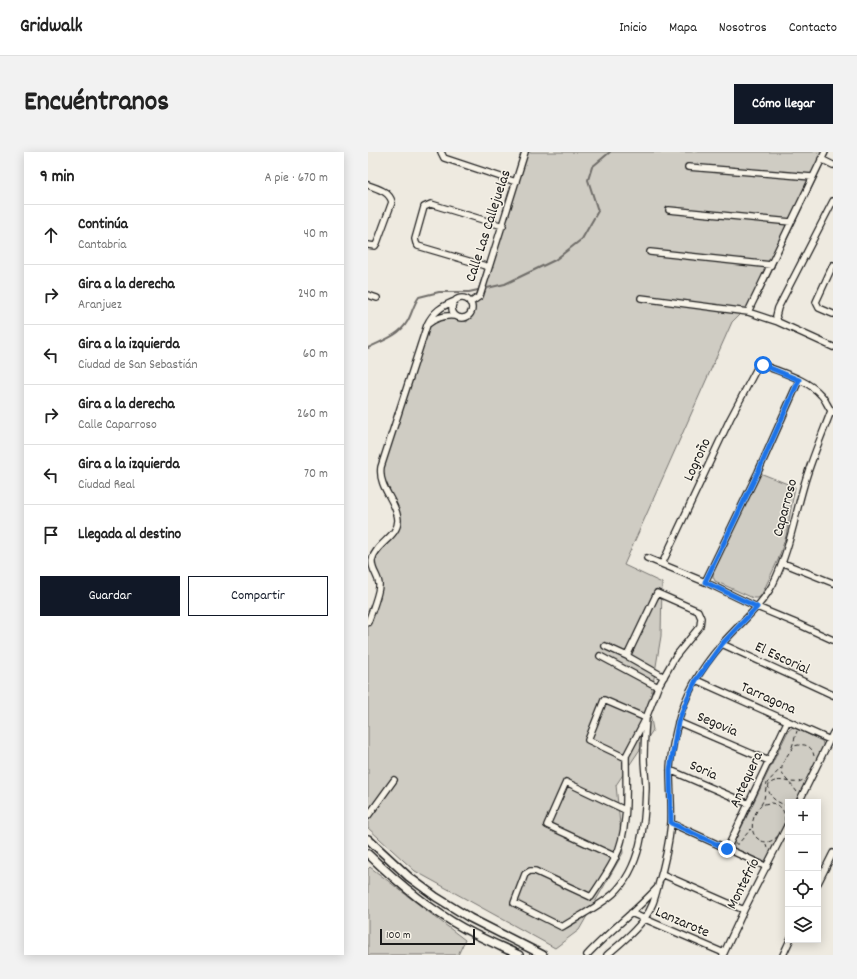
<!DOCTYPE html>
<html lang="es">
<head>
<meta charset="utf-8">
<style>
  body { margin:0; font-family:Dekko,sans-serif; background:#f2f2f2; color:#222 }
  .controls { position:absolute; right:12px; bottom:12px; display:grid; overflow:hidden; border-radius:0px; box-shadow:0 2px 10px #0003 }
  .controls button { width:36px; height:36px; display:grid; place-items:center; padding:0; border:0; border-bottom:1px solid #e0e0e0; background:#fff; color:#222; font:20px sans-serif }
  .scale { position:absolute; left:12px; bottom:10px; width:95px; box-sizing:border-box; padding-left:4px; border:2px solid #1c1c1c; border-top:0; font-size:11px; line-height:14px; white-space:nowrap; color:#1c1c1c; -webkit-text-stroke:3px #f7f3e8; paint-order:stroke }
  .stop { position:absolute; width:12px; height:12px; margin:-9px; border:3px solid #1a73e8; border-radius:50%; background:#fff }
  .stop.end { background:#1a73e8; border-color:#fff; box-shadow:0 1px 4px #0008 }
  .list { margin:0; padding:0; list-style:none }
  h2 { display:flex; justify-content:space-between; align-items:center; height:52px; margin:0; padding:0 16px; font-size:17px }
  h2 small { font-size:13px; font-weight:400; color:#767676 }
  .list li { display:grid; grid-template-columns:26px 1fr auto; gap:12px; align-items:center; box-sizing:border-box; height:60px; padding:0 16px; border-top:1px solid #e0e0e0 }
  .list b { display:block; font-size:15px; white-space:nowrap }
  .list p { margin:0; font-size:13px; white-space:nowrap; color:#767676 }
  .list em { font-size:13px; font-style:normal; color:#767676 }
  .actions { display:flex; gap:8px; padding:12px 16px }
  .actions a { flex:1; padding:9px 0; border:1px solid #111827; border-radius:0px; text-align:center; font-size:14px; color:#111827 }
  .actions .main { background:#111827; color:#fff }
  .icon { flex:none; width:22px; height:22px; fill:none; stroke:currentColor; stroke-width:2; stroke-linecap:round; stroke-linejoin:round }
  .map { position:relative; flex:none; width:465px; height:803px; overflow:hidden; border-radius:0px }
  header { display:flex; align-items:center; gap:24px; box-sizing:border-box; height:56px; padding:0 20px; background:#fff; border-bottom:1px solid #e0e0e0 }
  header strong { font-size:19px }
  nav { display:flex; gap:22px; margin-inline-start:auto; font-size:14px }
  .intro { display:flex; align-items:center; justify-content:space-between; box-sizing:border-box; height:96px; padding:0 24px }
  h1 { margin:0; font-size:28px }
  .button { padding:10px 18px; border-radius:0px; background:#111827; color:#fff; font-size:14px; font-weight:700 }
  main { display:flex; gap:24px; padding:0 24px }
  aside { flex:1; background:#fff; border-radius:0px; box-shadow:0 2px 10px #0003 }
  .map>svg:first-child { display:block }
</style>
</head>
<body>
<header>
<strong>Gridwalk</strong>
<nav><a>Inicio</a><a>Mapa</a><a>Nosotros</a><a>Contacto</a></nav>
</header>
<div class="intro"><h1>Encuéntranos</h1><a class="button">Cómo llegar</a></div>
<main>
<aside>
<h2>9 min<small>A pie · 670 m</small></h2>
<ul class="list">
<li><svg class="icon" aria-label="ahead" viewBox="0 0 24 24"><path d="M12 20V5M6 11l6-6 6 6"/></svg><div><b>Continúa</b><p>Cantabria</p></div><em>40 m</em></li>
<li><svg class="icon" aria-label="right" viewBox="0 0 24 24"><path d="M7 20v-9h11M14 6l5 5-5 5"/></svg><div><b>Gira a la derecha</b><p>Aranjuez</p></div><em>240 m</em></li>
<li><svg class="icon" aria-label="left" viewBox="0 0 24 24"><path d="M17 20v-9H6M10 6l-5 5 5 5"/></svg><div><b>Gira a la izquierda</b><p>Ciudad de San Sebastián</p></div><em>60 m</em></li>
<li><svg class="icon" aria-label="right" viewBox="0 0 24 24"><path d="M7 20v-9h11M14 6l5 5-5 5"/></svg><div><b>Gira a la derecha</b><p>Calle Caparroso</p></div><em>260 m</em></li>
<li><svg class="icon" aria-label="left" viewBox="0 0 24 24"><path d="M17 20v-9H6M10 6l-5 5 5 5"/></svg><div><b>Gira a la izquierda</b><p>Ciudad Real</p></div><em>70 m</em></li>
<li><svg class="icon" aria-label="arrive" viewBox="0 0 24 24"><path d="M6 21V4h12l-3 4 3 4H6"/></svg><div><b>Llegada al destino</b></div></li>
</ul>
<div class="actions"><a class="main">Guardar</a><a>Compartir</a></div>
</aside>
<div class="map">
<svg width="465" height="803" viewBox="0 0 465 803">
  <rect width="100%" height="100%" fill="#eeeae0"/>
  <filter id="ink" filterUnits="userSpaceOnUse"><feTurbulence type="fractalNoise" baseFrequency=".025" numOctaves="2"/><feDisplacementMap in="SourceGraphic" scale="8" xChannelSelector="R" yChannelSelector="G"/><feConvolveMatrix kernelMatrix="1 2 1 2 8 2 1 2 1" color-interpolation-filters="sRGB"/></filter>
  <g filter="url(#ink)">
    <path fill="#cfccc3" stroke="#767470" d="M157 0H461L390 148 377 157 364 170 256 413 294 431 293 484 281 556 285 578 248 633 255 701 211 778 187 796 47 719 0 676V473L12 432 5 417 6 406 18 392 31 371 17 334 14 317 59 172 70 160 99 170Z
      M392 321 427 335 418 384 410 408 393 444 390 446H385L347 429 345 425V421Z
      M425 575 454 589 456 595 428 650H420V666L399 708 395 709 366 696V691L420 579Z
      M2 715 97 788 90 803H0V717Z"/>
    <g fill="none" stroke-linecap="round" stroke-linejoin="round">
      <path stroke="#6f6d69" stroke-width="2" d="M0 196C13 189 31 184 39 170 44 162 45 153 51 145L71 140H101L137 132 187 108 214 87 230 59 220 28 224 15 242 0"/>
      <g stroke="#1c1c1c" stroke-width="8">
        <path id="minor" d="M73 0 76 6 148 30
          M453 7 465 13
          M320 15 444 25
          M0 33C10 37 21 39 24 50L9 91 7 94 0 93
          M301 58 423 70
          M282 100 403 113
          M465 113 448 150 451 156 465 162
          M121 115 50 94 48 91 47 87 56 55 63 52 135 74
          M0 143 9 146
          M84 156a10 10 0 1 1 20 0a10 10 0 1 1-20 0Z
          M273 146 380 160 410 170 465 195
          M102 151 112 144 157 0
          M380 160 457 0
          M410 170 408 164 410 156 465 49
          M60 172C68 166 77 163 86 164
          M279 406 337 430 389 455 430 472 465 488
          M415 411 465 431
          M294 412 362 267 390 214 395 213C414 221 439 227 453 243 458 248 460 256 465 261
          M337 430 390 320 431 228
          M0 470C3 462 12 439 11 432 10 423 3 418 4 408 8 391 30 385 30 368 29 349 10 336 13 315L59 173C65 160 74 154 87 149
          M354 492 465 543
          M237 494 259 504 289 441 330 459 333 466 332 474 307 505 290 535 278 566 258 604V606C258 635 261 680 247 706 240 720 231 733 223 745L167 719H162L157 722 146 751 194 775C211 764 230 755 245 742 273 716 277 672 278 636 278 626 276 616 276 606 276 592 277 579 278 566L236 548 220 588 258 606
          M232 504 290 535
          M259 504 296 525
          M328 528 462 588
          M310 570 401 609
          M302 618 381 652
          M431 650 465 581
          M0 664 26 628
          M303 671 399 715
          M359 697 419 570
          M248 705 179 673 198 630 257 658
          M294 722 376 758
          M450 731 465 701
          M263 761 356 801
          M219 803C241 779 267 760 289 736
          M239 803C252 792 266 781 276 767 284 757 287 746 290 734 296 714 301 692 303 671 304 654 302 636 302 619 302 603 306 587 310 571 317 542 334 515 354 492 371 472 392 456 405 432 421 400 426 367 436 333 443 308 454 283 463 259
          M355 803 376 758 420 672
          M415 803 422 788"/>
      </g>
      <g stroke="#1c1c1c" stroke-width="10">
        <path id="tertiary" d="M0 687 41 725 68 745 102 766 175 803
          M0 702C29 730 59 756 95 776 113 786 132 794 151 803"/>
      </g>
      <path stroke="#1c1c1c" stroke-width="1" stroke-dasharray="4 3" stroke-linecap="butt" d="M424 595 429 579
        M429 640C425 634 419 629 415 623 410 614 421 601 426 594 436 591 444 593 446 604
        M403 651C432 655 409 704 389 686 380 679 385 660 394 653 396 652 400 651 403 651Z
        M393 653 396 647 399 631 413 616
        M420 654C410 651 398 645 401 632 413 623 424 635 435 628
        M367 692H370L383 677
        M398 692 399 697H401"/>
      <use href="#minor" stroke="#f7f3e8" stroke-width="5.5"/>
      <use href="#tertiary" stroke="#f7f3e8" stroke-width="7"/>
    </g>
  </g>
  <g fill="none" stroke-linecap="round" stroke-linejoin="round" filter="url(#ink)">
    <path stroke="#1a73e8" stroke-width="5" d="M359 697 303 671 302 618 310 570 320 545 328 528 354 492 389 455 337 430 390 320 431 228 395 213"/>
  </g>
  <g text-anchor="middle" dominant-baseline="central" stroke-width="3" stroke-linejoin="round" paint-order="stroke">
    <g font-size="15" fill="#1c1c1c" stroke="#f7f3e8">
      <text transform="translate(121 74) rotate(-72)">Calle Las Callejuelas</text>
      <text transform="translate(330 308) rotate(-65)">Logroño</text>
      <text transform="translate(418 356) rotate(-75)">Caparroso</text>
      <text transform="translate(414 507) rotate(25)">El Escorial</text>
      <text transform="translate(400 547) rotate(24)">Tarragona</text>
      <text transform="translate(349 573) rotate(23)">Segovia</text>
      <text transform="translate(335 619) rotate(24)">Soria</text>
      <text transform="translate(379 628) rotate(-65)">Antequera</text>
      <text transform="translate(376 732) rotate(-63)">Montefrío</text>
      <text transform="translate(314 771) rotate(23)">Lanzarote</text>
    </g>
  </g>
</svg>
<div class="controls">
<button>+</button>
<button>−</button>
<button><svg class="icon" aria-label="locate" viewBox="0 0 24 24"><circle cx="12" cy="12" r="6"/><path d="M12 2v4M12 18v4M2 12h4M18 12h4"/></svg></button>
<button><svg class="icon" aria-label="layers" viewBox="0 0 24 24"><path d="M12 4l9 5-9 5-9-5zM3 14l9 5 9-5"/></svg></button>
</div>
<div class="scale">100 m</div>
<div class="stop" style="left:395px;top:213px"></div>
<div class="stop end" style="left:359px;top:697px"></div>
</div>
</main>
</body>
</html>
